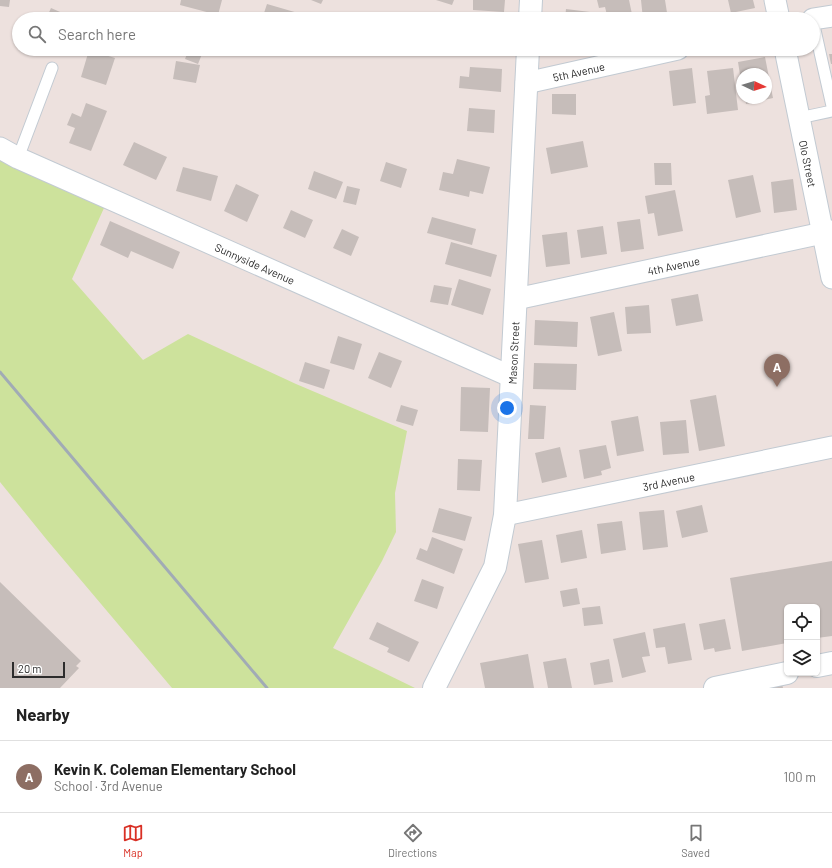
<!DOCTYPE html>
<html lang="en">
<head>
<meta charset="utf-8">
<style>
  body { margin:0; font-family:Barlow,sans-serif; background:#f2f2f2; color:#222 }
  .controls { position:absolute; right:12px; bottom:12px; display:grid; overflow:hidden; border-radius:6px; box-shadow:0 1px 3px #0004 }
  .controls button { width:36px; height:36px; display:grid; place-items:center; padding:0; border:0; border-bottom:1px solid #e0e0e0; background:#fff; color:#222; font:20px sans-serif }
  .compass { position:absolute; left:736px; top:68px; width:36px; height:36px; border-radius:50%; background:#fff; box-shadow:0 1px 3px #0004; rotate:94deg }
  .scale { position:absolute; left:12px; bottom:10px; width:53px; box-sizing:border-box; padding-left:4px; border:2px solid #2c2c2c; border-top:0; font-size:11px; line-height:14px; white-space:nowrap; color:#2c2c2c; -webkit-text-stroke:3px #fff; paint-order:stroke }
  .you { position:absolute; left:507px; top:408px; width:14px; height:14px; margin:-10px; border:3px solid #fff; border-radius:50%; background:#1a73e8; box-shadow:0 0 0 6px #1a73e833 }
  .badge { display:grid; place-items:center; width:26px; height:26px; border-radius:50%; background:#d93025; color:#fff; font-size:13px; font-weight:700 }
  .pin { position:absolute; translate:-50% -33px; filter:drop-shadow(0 1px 2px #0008) }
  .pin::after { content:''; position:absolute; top:21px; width:14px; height:12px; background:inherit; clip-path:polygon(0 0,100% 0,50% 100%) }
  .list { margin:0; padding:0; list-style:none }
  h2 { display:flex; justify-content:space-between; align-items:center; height:52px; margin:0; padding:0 16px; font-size:17px }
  h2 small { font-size:13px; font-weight:400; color:#767676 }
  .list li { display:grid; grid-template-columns:26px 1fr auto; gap:12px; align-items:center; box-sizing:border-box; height:72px; padding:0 16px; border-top:1px solid #e0e0e0 }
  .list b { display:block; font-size:15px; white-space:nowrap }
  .list p { margin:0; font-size:13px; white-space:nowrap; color:#767676 }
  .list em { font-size:13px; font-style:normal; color:#767676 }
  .icon { flex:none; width:22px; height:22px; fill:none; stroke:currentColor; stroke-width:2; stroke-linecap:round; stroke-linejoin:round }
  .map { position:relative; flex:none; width:832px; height:688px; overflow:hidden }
  .search { position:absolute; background:#fff; box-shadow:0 1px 3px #0004; left:12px; right:12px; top:12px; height:44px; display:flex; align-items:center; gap:10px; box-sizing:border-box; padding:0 14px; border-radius:22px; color:#767676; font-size:15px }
  .sheet { height:124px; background:#fff }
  nav { display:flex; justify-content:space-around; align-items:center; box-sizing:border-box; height:56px; border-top:1px solid #e0e0e0; background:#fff; font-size:11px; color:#767676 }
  nav a { display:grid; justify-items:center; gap:2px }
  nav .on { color:#d93025 }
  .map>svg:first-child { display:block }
</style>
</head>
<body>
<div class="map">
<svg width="832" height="688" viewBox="0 0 832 688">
  <rect width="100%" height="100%" fill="#ede1de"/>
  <path fill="#cde29c" d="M0 152 104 208 72 279 143 360 188 334 296 384 407 431 395 493 396 532 382 561 333 648 415 688H172L47 540 0 482Z"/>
  <path fill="#c6bdba" d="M0 0H10L9 7 0 6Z
    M181 0H222L218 15 180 5Z
    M311 0H323L321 4Z
    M436 0H454L452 5Z
    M473 0H505L504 12 473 10Z
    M597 0H629L633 19H608L605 7 599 8Z
    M641 0H665L668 19H643Z
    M728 0H753L755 8 731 13Z
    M267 4 298 13 296 19H262Z
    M51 8 76 19H46Z
    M566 9 590 12 589 19H565Z
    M189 49H204L198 64 185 59Z
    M89 50 115 58 106 85 81 77Z
    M829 54H832V64H831Z
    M765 57 773 98 746 104 745 98H766V74H742L741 81 738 62Z
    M176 61 200 65 196 83 173 79Z
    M470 67 502 69 501 92 459 88 460 76 469 77Z
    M692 68 696 103 673 106 669 71Z
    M733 68 738 110 707 114 705 96 710 95 707 71Z
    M552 94H576V115L552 114Z
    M86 103 107 111 91 151 69 143 75 128 67 125 72 113 81 117Z
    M469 108 495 110 494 133 467 131Z
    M583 141 588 167 551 174 546 148Z
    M134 142 167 157 156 180 123 165Z
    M457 159 490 167 483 194 470 191 469 197 439 190 443 172 453 174Z
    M386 162 407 169 401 188 380 181Z
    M654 163H671L672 185H655Z
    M183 167 218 176 211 201 176 191Z
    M314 171 343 182 336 199 308 189Z
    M753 175 761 212 736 218 728 180Z
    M793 179 797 210 774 213 771 182Z
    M236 184 259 195 247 222 224 211Z
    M347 186 360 189 356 205 343 202Z
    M675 190 683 231 658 236 654 213 648 214 645 196Z
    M291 210 313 220 305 238 283 228Z
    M432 217 476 229 472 245 427 233Z
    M640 219 644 249 621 252 617 222Z
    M110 221 180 252 173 269 131 251 128 258 100 245Z
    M603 226 607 254 581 258 577 230Z
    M342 229 359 237 351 256 333 248Z
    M567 232 570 264 546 267 542 235Z
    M451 242 497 255 491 277 445 264Z
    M459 279 491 289 483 315 451 305Z
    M434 285 452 288 448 305 430 302Z
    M698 294 703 321 676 326 671 299Z
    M649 305 651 333 627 334 625 307Z
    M614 312 622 351 598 356 590 317Z
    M535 320 578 322 577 347 534 345Z
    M338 336 362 344 354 370 330 363Z
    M379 352 402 361 391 388 368 378Z
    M305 362 330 370 324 389 299 381Z
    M534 363 577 364 576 390 533 389Z
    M461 387 490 388 488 432 460 431Z
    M716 395 725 446 699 451 690 400Z
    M401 405 418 410 413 426 396 421Z
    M530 405 546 406 544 439H528Z
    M638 416 644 451 617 456 611 421Z
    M686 420 689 453 663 455 660 422Z
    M606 445 611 468 601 471 602 475 584 479 579 450Z
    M560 447 567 477 542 483 535 453Z
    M458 459 482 460 480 491 457 490Z
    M702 505 708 532 682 538 676 511Z
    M439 508 472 517 465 541 432 532Z
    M664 510 668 547 643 550 639 512Z
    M622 521 626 550 601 554 597 524Z
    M582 530 587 558 561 563 556 535Z
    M432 537 463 549 454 574 416 559 420 548 427 551Z
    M542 540 549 579 525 583 518 544Z
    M832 561V636L817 638V607H787V643L742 651 730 578Z
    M422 579 444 587 437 609 414 601Z
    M0 582 81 661 76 666 79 668 60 688H0Z
    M577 588 580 604 563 607 560 591Z
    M600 606 603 624 584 626 582 608Z
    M725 619 731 649 715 652 714 648 704 650 699 624Z
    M377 622 419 642 409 662 387 652 389 648 369 639Z
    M685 623 692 660 668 664 665 647 656 648 653 629Z
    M645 632 650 656 642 657 646 672 622 678 613 639Z
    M528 654 534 688H485L480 663Z
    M566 658 572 688H548L543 662Z
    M609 659 613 682 594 685 590 663Z
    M782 684 783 688H767Z"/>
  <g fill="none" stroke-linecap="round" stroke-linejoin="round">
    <g stroke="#c2cad2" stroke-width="13">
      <path id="lane" d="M813 21 832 106
        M799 118 832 111
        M18 158 52 68"/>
    </g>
    <g stroke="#c2cad2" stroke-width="23">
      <g id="street">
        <path d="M775 0 779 19"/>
        <path d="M813 19 832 16"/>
        <path id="s1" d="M785 49 832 278"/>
        <path id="s2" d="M526 83 678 49"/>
        <path id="s3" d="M0 148 18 158 512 377"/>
        <path id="s4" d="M516 299 832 231"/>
        <path id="s5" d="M505 515 832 447"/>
      </g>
    </g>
    <g stroke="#c2cad2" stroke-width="24">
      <g id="secondary">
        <path d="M530 19 531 0"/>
        <path d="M817 666 832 663"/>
        <path id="s6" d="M434 688 495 567 505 515 528 49"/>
        <path d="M715 688 787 673"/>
      </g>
    </g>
    <use href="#lane" stroke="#fff" stroke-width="11"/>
    <use href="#street" stroke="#fff" stroke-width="21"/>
    <use href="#secondary" stroke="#fff" stroke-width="22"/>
    <path stroke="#a1abb5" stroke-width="3" d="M0 372 267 688"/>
  </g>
  <g text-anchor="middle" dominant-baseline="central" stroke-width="4" stroke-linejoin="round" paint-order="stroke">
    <g font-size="11" fill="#2c2c2c" stroke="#fff">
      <text stroke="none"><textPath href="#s2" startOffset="54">5th Avenue</textPath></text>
      <text stroke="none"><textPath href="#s1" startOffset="117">Olo Street</textPath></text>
      <text stroke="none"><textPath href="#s3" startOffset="280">Sunnyside Avenue</textPath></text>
      <text stroke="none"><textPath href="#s4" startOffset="161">4th Avenue</textPath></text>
      <text stroke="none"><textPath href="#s6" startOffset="351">Mason Street</textPath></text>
      <text stroke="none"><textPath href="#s5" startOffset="167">3rd Avenue</textPath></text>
    </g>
  </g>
</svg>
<div class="controls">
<button><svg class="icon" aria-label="locate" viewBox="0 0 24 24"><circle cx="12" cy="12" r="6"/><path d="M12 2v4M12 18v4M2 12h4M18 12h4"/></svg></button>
<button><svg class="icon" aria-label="layers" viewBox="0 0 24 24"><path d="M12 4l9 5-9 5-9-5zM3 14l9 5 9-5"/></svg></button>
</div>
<svg class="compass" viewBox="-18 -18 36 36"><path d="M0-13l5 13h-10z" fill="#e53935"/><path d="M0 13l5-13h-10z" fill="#767676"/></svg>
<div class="scale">20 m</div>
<div class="you"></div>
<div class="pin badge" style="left:777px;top:387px;background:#8d6e63">A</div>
<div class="search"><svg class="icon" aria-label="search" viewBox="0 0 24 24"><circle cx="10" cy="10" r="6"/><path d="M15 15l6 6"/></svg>Search here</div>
</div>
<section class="sheet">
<h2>Nearby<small></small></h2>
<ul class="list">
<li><span class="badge" style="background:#8d6e63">A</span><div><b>Kevin K. Coleman Elementary School</b><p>School · 3rd Avenue</p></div><em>100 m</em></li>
</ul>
</section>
<nav>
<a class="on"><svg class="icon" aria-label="map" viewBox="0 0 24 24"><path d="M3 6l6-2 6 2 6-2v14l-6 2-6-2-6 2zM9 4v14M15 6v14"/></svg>Map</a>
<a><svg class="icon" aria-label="directions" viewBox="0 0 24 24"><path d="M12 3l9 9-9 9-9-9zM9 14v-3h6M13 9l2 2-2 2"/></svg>Directions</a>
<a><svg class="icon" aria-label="saved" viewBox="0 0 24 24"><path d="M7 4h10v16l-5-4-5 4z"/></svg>Saved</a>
</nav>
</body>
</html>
